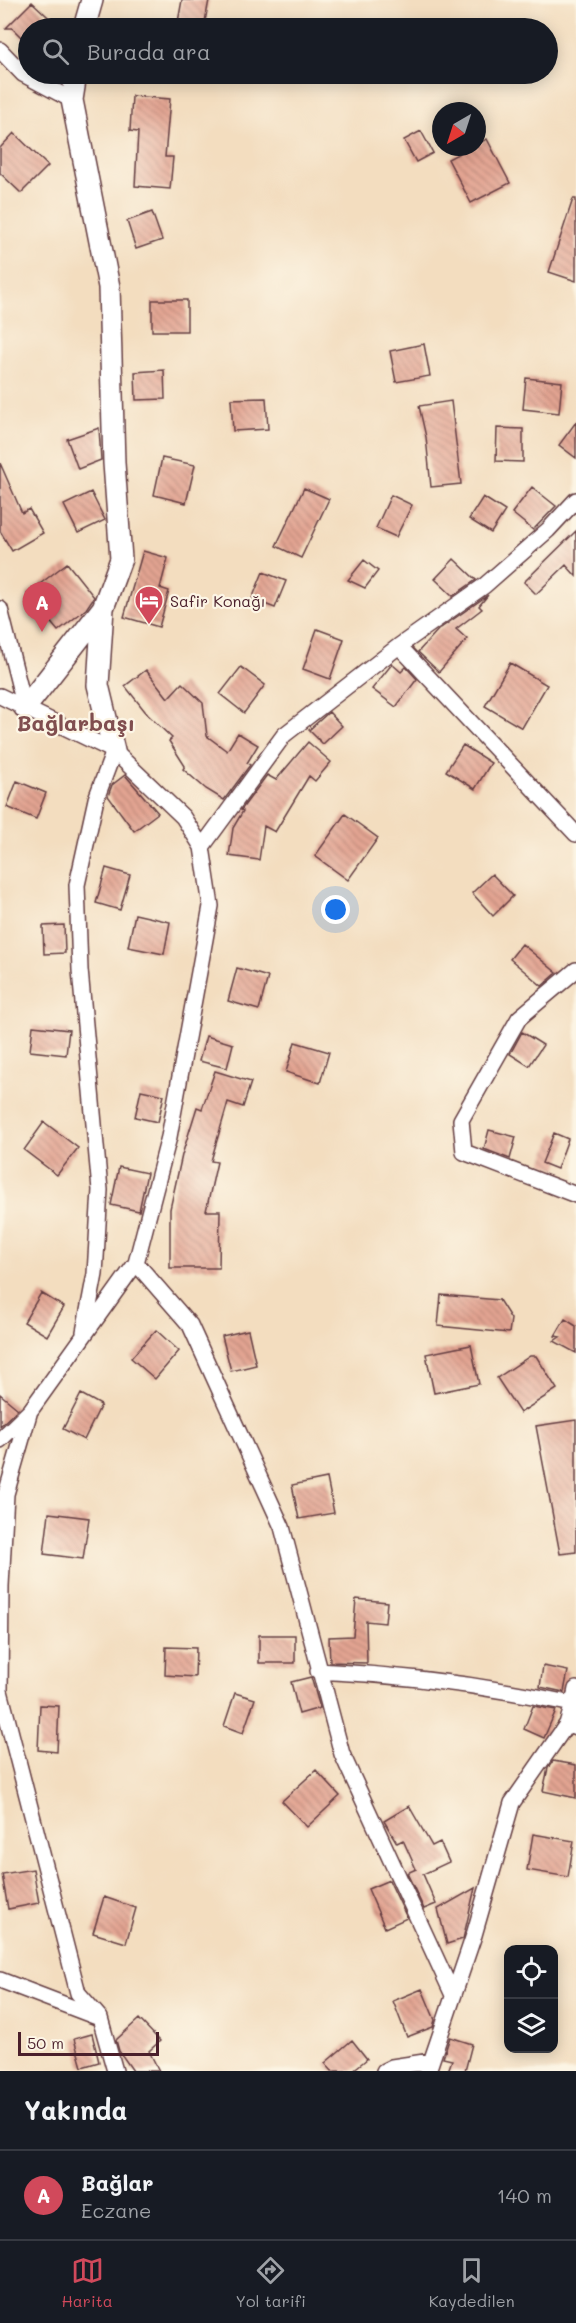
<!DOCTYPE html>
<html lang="tr">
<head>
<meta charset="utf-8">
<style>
  body { margin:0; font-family:Mali,sans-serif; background:#20242c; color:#f1f3f6 }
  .controls { position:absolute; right:18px; bottom:18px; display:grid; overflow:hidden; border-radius:12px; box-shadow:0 3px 15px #0003 }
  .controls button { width:54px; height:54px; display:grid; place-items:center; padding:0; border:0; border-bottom:2px solid #363941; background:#171b24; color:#f1f3f6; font:30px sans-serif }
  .compass { position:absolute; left:432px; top:102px; width:54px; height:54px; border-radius:50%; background:#171b24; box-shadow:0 3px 15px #0003; rotate:219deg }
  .scale { position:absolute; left:18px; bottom:15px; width:141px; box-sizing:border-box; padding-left:6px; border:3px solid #4a1f2b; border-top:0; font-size:16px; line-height:21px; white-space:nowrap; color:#4a1f2b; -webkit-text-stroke:4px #fcf5e5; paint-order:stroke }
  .you { position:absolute; left:336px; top:910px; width:21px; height:21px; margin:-15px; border:4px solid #fff; border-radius:50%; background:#1a73e8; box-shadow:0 0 0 9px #1a73e833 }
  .badge { display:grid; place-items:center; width:39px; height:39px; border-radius:50%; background:#d1495b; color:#fff; font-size:20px; font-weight:700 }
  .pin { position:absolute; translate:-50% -50px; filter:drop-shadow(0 2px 3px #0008) }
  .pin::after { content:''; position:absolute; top:32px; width:21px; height:18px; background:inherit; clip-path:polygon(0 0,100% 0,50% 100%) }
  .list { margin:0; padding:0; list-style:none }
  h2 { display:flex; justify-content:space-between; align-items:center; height:78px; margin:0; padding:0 24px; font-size:26px }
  h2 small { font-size:20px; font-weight:400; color:#9ea1a6 }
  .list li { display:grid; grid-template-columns:39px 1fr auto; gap:18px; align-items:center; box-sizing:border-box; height:90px; padding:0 24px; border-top:2px solid #363941 }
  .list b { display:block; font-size:22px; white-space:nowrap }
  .list p { margin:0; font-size:20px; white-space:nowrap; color:#9ea1a6 }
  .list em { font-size:20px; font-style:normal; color:#9ea1a6 }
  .icon { flex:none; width:33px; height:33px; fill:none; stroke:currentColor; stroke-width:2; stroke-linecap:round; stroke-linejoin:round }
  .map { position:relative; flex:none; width:576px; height:2071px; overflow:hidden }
  .search { position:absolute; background:#171b24; box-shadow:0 3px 15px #0003; left:18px; right:18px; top:18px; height:66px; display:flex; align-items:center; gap:15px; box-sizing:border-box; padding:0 21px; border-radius:33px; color:#9ea1a6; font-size:22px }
  .sheet { height:168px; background:#171b24 }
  nav { display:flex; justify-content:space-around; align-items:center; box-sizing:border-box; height:84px; border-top:2px solid #363941; background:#171b24; font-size:16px; color:#9ea1a6 }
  nav a { display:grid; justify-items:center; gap:3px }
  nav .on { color:#d1495b }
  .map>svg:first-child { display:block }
</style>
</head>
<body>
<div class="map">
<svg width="576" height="2071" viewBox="0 0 576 2071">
  <defs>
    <pattern id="building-back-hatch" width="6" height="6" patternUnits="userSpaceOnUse" patternTransform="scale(1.5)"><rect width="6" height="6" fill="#e3a492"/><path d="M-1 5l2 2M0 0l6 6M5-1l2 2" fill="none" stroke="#ba8577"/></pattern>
  </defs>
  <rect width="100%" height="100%" fill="#fcf5e5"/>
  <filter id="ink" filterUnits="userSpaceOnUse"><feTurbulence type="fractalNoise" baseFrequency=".0167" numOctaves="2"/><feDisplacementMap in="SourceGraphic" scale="12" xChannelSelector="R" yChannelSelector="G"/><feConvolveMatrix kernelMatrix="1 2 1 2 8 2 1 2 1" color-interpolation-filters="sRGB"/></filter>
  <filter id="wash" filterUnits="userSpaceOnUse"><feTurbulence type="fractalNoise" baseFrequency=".008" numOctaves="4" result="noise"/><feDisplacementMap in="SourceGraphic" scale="24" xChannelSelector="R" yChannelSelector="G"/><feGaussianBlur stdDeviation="1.35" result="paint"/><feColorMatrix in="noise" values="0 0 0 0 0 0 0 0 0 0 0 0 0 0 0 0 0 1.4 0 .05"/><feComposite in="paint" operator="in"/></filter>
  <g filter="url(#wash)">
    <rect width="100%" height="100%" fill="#f3ddbf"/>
    <g id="blocks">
      <path fill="url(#building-back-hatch)" d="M182 0H209L204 27 178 22Z
        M32 2 60 28H28V44L12 28H6Z
        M132 96 170 99 165 157H173L170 189 135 186 138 132 130 131Z
        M421 131 433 153 416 162 404 140Z
        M14 133 48 166 21 193 0 173V148Z
        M487 139 510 183 471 203 448 159 471 147H477V144Z
        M573 199H576V281L549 272Z
        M152 212 162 240 136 249 127 221Z
        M152 300H187V331H152Z
        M424 344 430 376 396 382 390 351Z
        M164 370 165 399 136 400 135 372Z
        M526 378 562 382 559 413 523 409Z
        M266 398 268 429 233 431 231 399Z
        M451 401 461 484 431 487 426 437 419 406Z
        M576 422V458L559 445Z
        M99 428 101 460 78 469 67 439Z
        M497 428 523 429V462L496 461Z
        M162 458 195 465 186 503 154 495Z
        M0 463 22 513 29 509 43 533 12 551 0 531Z
        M532 487 556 506 533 530 512 513Z
        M304 488 329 499 301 558 276 546Z
        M91 492 105 520 78 533 64 505Z
        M391 495 412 505 396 537 376 528Z
        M483 497 505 511 491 533 469 519Z
        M576 531V576L566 565 536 594 524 582Z
        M143 551 168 558 160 588 169 591 159 627 124 617Z
        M454 559 476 580 453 596 435 579Z
        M364 560 378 571 365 588 348 580Z
        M67 563 94 597 86 609 58 631 27 594Z
        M263 572 286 581 275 608 252 599Z
        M488 595 479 606 482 609 456 629 467 639 439 672 418 652 438 630Z
        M317 629 344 639 330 679 303 669Z
        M510 663 547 685 522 728 485 706Z
        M392 664 401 672 406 667 417 679 396 707 372 689Z
        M241 667 265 685 244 713 220 694Z
        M146 670 168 698 182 683 203 703 207 736 227 751 238 733 258 745 247 763 250 765 224 800 206 789 183 769 185 766 169 741 172 738 148 715 125 686Z
        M329 712 342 726 323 744 309 730Z
        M308 742 331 762 315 781 309 776 275 832 264 826 259 860 229 856 233 828 243 811 241 810 267 775 276 780Z
        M463 745 491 763 475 789 446 771Z
        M125 775 158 813 134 831 108 796 112 785Z
        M17 781 46 793 36 819 7 807Z
        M345 814 378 838 348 880 315 856Z
        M106 868 130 875 120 910 96 903Z
        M492 874 513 896 493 916 472 893Z
        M135 914 170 922 164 954 128 947Z
        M64 925 65 953 44 954 43 926Z
        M522 944 557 973 542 986 510 959Z
        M237 968 268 977 259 1010 228 1001Z
        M33 1026 69 1030 66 1055 30 1051Z
        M522 1032 543 1045 529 1066 510 1054Z
        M206 1036 233 1044 227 1068 199 1061Z
        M295 1042 329 1052 320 1083 286 1072Z
        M215 1071 251 1082 243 1107 228 1102 211 1161 217 1162 206 1211H220L219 1268H170V1209L182 1155 197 1107 202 1109Z
        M141 1090 164 1095 158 1122 135 1117Z
        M44 1122 78 1148 57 1175 24 1150Z
        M489 1130 516 1137 510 1159 484 1149Z
        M554 1133 568 1139 557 1169 542 1163Z
        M119 1167 147 1173 139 1211 111 1205Z
        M41 1293 64 1307 47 1336 24 1322Z
        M441 1295 499 1300 511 1319 509 1333 438 1326Z
        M565 1319 576 1326V1353L554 1341 560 1337 555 1336Z
        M156 1330 179 1351 155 1379 131 1358Z
        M248 1330 256 1365 231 1371 222 1336Z
        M471 1345 479 1384 434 1393 426 1354Z
        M530 1356H536L557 1389 520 1413 497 1378Z
        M0 1394 18 1409 0 1426Z
        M81 1394 101 1405 84 1440 63 1429Z
        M576 1420V1552L560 1554 536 1426Z
        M327 1478 334 1513 299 1519 292 1485Z
        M49 1513 89 1518 83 1559 44 1554Z
        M356 1599 387 1602 385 1623 366 1621 367 1663 330 1662 329 1637 353 1636Z
        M259 1635H295V1663H259Z
        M166 1647 196 1648 195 1677 165 1675Z
        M543 1666 568 1671 564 1692 540 1687Z
        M311 1677 320 1708 299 1714 291 1682Z
        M235 1693 255 1699 243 1733 224 1726Z
        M40 1705 59 1706 57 1752 38 1750Z
        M533 1706 556 1710 544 1738 524 1729Z
        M553 1761 576 1765V1798L543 1791 548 1768Z
        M316 1770 340 1796 307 1827 282 1801Z
        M409 1806 432 1846 440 1842 449 1862 423 1874 436 1904 424 1909 407 1873 416 1869 403 1840 397 1843 384 1821Z
        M533 1834 574 1841 568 1877 527 1870Z
        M33 1869 39 1903 8 1909 2 1874Z
        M389 1880 407 1918 385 1928 368 1889Z
        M475 1888 463 1939 447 1944 438 1909Z
        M104 1897 136 1908 126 1943 93 1933Z
        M422 1989 435 2020 433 2027 407 2037 393 2001Z
        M139 2019 160 2041 149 2051 159 2071H133L119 2051 116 2040Z
        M92 2034 99 2062 82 2067 74 2039Z
        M450 2037 472 2044 465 2071H448L452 2060 443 2058Z
        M352 2040 367 2059 352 2071H332L325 2063Z"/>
    </g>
  </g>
  <g filter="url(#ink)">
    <use href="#blocks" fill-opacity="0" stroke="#633c41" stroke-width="1.5"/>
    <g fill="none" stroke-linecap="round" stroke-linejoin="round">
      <g stroke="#633c41" stroke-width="18">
        <path id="street" d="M0 50 23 74 72 100
          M0 609 25 708
          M399 646 576 834
          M0 696 114 751 183 817 202 847 211 906 169 1137 136 1263 30 1411 0 1440
          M202 847 284 735 399 646 484 586 548 530 576 500
          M576 970 519 1018 461 1120 464 1152 576 1195
          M136 1263 190 1325 282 1527 342 1754 453 1995
          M84 1332 95 1274 100 1190 80 970 77 885 96 799 114 751
          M29 1414 6 1494 1 1586 0 1691 78 1993 100 2018 115 2071
          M318 1671C404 1675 489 1686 573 1704L567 1724 576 1727
          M573 1704 576 1689
          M0 1980 97 2017
          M384 2071 392 2067 431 2061
          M428 2071 474 1935 512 1803 567 1724"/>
      </g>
      <g stroke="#633c41" stroke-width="24">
        <path id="secondary" d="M84 28 92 0
          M103 608 98 685 114 751
          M25 708 103 608 121 559 114 463 109 287 72 100 76 74"/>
      </g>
      <use href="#street" stroke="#fff" stroke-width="15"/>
      <use href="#secondary" stroke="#fff" stroke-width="21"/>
    </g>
  </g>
  <defs>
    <g id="hotel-pin" transform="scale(1.5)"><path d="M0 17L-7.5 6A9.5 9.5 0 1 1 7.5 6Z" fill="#d1495b" stroke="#fcf5e5"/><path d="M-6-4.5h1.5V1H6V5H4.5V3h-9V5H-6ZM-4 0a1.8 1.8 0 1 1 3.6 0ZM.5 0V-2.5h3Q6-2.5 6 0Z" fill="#fff"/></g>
  </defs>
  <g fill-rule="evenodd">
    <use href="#hotel-pin" x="149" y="600"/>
  </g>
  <g text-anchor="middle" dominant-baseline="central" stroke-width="4.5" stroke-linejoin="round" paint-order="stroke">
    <g font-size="16" fill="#4a1f2b" stroke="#fcf5e5" text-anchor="start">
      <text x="170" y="600">Safir Konağı</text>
    </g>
    <g font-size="22" font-weight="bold" fill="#804e4f" stroke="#fcf5e5">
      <text x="76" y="722">Bağlarbaşı</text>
    </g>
  </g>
</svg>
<div class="controls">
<button><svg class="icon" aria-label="locate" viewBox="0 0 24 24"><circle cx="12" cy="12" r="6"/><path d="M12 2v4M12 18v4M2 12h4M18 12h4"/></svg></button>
<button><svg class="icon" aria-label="layers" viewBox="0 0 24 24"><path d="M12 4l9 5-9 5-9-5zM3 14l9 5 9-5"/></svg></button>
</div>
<svg class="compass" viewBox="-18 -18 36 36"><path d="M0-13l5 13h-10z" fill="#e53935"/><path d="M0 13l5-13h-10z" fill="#9ea1a6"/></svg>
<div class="scale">50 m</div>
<div class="you"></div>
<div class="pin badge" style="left:42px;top:632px">A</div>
<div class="search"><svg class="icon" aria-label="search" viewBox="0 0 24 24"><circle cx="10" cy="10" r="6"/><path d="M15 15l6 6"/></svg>Burada ara</div>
</div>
<section class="sheet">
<h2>Yakında<small></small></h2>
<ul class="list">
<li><span class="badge">A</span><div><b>Bağlar</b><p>Eczane</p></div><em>140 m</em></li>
</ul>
</section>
<nav>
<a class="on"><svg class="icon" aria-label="map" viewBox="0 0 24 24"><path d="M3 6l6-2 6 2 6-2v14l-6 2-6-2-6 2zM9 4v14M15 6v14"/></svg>Harita</a>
<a><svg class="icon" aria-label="directions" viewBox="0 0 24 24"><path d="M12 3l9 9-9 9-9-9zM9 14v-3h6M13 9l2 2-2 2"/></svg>Yol tarifi</a>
<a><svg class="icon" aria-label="saved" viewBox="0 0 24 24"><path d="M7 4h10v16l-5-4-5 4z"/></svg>Kaydedilen</a>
</nav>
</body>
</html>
